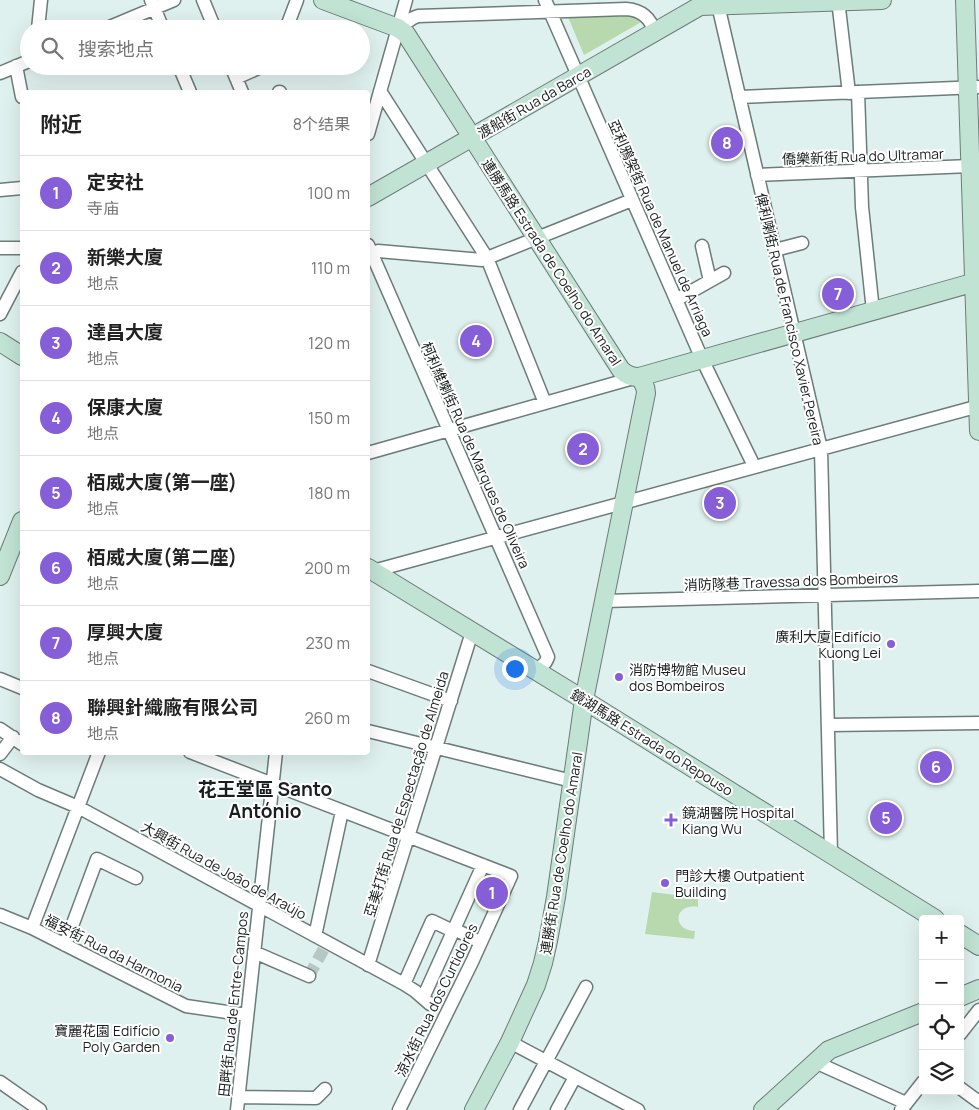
<!DOCTYPE html>
<html lang="zh">
<head>
<meta charset="utf-8">
<style>
  body { margin:0; font-family:Manrope,"Noto Sans SC",sans-serif; background:#f2f2f2; color:#222 }
  .controls { position:absolute; right:15px; bottom:15px; display:grid; overflow:hidden; border-radius:5px; box-shadow:0 5px 20px #0002 }
  .controls button { width:45px; height:45px; display:grid; place-items:center; padding:0; border:0; border-bottom:1px solid #e0e0e0; background:#fff; color:#222; font:25px sans-serif }
  .you { position:absolute; left:514px; top:668px; width:18px; height:18px; margin:-12px; border:4px solid #fff; border-radius:50%; background:#1a73e8; box-shadow:0 0 0 8px #1a73e833 }
  .badge { display:grid; place-items:center; width:32px; height:32px; border-radius:50%; background:#855ed8; color:#fff; font-size:16px; font-weight:700 }
  .pin { position:absolute; translate:-50% -50%; border:2px solid #fff; box-shadow:0 1px 5px #0006 }
  .list { margin:0; padding:0; list-style:none }
  h2 { display:flex; justify-content:space-between; align-items:center; height:65px; margin:0; padding:0 20px; font-size:21px }
  h2 small { font-size:16px; font-weight:400; color:#767676 }
  .list li { display:grid; grid-template-columns:32px 1fr auto; gap:15px; align-items:center; box-sizing:border-box; height:75px; padding:0 20px; border-top:1px solid #e0e0e0 }
  .list b { display:block; font-size:19px; white-space:nowrap }
  .list p { margin:0; font-size:16px; white-space:nowrap; color:#767676 }
  .list em { font-size:16px; font-style:normal; color:#767676 }
  .icon { flex:none; width:28px; height:28px; fill:none; stroke:currentColor; stroke-width:2; stroke-linecap:round; stroke-linejoin:round }
  .map { position:relative; flex:none; width:979px; height:1110px; overflow:hidden }
  .search { position:absolute; background:#fff; box-shadow:0 5px 20px #0002; left:20px; top:20px; width:350px; height:55px; display:flex; align-items:center; gap:12px; box-sizing:border-box; padding:0 18px; border-radius:28px; color:#767676; font-size:19px }
  .panel { position:absolute; background:#fff; box-shadow:0 5px 20px #0002; left:20px; top:90px; width:350px; height:665px; border-radius:5px }
  .map>svg:first-child { display:block }
</style>
</head>
<body>
<div class="map">
<svg width="979" height="1110" viewBox="0 0 979 1110">
  <rect width="100%" height="100%" fill="#dff1ee"/>
  <path fill="#b8d9ad" d="M627 15 632 16 643 21 584 55 568 17Z
    M652 892 698 898V907C673 903 672 931 695 931L694 939 645 934Z"/>
  <g fill="none" stroke-linecap="round" stroke-linejoin="round">
    <path stroke="#b7c7c4" stroke-width="12" stroke-dasharray="12 6" stroke-linecap="butt" d="M309 976 327 943"/>
    <g stroke="#6c7c79" stroke-width="15">
      <path id="street" d="M151 0 163 29
        M203 0 215 29
        M545 0 702 359 754 466
        M838 0 849 93
        M718 5 821 449 831 854
        M398 28 413 18 418 16 626 9C641 10 651 18 654 32
        M38 29 41 0
        M105 29 174 0
        M286 29 297 0
        M16 66 22 97
        M179 66 190 92
        M231 66 242 92
        M0 73 29 61
        M236 78 263 66
        M380 91 487 258 545 403
        M279 92H280
        M858 92 862 207 873 311
        M739 97 979 87
        M368 134 406 0
        M757 175 970 166
        M0 190 22 188
        M368 245 548 657C545 665 540 669 532 668
        M702 246 710 281
        M0 248H22
        M775 250 802 243
        M368 256 378 251 482 260 632 200
        M676 300 724 273
        M0 314 22 272
        M368 453 637 377
        M373 571 979 406
        M604 601 979 591
        M368 671 451 701
        M0 679 22 688
        M828 725 979 723
        M0 729 22 744
        M368 731 572 781
        M190 752 511 876 472 962 399 1110
        M0 754 13 737
        M0 769 38 790 78 807 404 984 415 991 430 1004
        M472 890 499 902
        M0 915 32 928 186 1006 247 1015
        M32 928 99 752
        M454 929 474 939
        M315 936 342 811
        M65 945 97 859 136 878
        M254 952 309 976
        M368 965 472 632
        M404 984 432 921 453 931
        M423 998 483 865
        M960 1034 979 1010
        M510 1042 638 1110
        M815 1062 906 1103
        M0 1082 40 1110
        M960 1088 979 1102
        M238 1097 316 1098 325 1089
        M237 1110 276 752
        M520 1110 586 987
        M557 1110 575 1077
        M901 1110 923 1082"/>
    </g>
    <g stroke="#6c7c79" stroke-width="20">
      <path id="secondary" d="M323 0 398 28 406 34 621 370C627 375 631 377 639 377 643 382 646 386 646 393L584 700 556 897 548 941 543 963 536 985 510 1042 474 1110
        M965 0 979 431
        M368 197 700 6 882 0
        M0 342 22 356
        M639 377 979 281
        M368 568 584 700 935 919
        M0 576 22 521
        M960 934 979 946
        M960 997 979 989
        M763 1110 829 1050 923 1012"/>
    </g>
    <use href="#street" stroke="#fff" stroke-width="12"/>
    <use href="#secondary" stroke="#c1e3d4" stroke-width="18"/>
  </g>
  <g fill="#855ed8" stroke="#fff" stroke-width="2">
    <circle cx="891" cy="644" r="5"/>
    <circle cx="619" cy="677" r="5"/>
    <path d="M668.5 812.5h5v5h5v5h-5v5h-5v-5h-5v-5h5z"/>
    <circle cx="665" cy="883" r="5"/>
    <circle cx="170" cy="1038" r="5"/>
  </g>
  <g text-anchor="middle" dominant-baseline="central" stroke-width="4" stroke-linejoin="round" paint-order="stroke">
    <g font-size="14" fill="#181f1e" stroke="#fff">
      <text transform="translate(534 102) rotate(-30)">渡船街 Rua da Barca</text>
      <text transform="translate(863 156) rotate(-2)">僑樂新街 Rua do Ultramar</text>
      <text transform="translate(661 228) rotate(66)">亞利鴉架街 Rua de Manuel de Arriaga</text>
      <text transform="translate(552 262) rotate(57)">連勝馬路 Estrada de Coelho do Amaral</text>
      <text transform="translate(790 319) rotate(77)">俾利喇街 Rua de Francisco Xavier Pereira</text>
      <text transform="translate(476 455) rotate(66)">柯利維喇街 Rua de Marques de Oliveira</text>
      <text transform="translate(791 581) rotate(-2)">消防隊巷 Travessa dos Bombeiros</text>
      <text transform="translate(652 742) rotate(32)">鏡湖馬路 Estrada do Repouso</text>
      <text transform="translate(406 794) rotate(-73)">亞美打街 Rua de Espectação de Almeida</text>
      <text transform="translate(561 853) rotate(-81)">連勝街 Rua de Coelho do Amaral</text>
      <text transform="translate(224 870) rotate(29)">大興街 Rua de João de Araújo</text>
      <text transform="translate(114 953) rotate(27)">福安街 Rua da Harmonia</text>
      <text transform="translate(436 1000) rotate(-64)">涼水街 Rua dos Curtidores</text>
      <text transform="translate(233 1004) rotate(-84)">田畔街 Rua de Entre-Campos</text>
    </g>
    <g font-size="14" fill="#181f1e" stroke="#fff" text-anchor="start">
      <text x="881" y="636" text-anchor="end">廣利大廈 Edifício<tspan x="881" dy="16">Kuong Lei</tspan></text>
      <text x="629" y="669">消防博物館 Museu<tspan x="629" dy="16">dos Bombeiros</tspan></text>
      <text x="682" y="812">鏡湖醫院 Hospital<tspan x="682" dy="16">Kiang Wu</tspan></text>
      <text x="675" y="875">門診大樓 Outpatient<tspan x="675" dy="16">Building</tspan></text>
      <text x="160" y="1030" text-anchor="end">寶麗花園 Edifício<tspan x="160" dy="16">Poly Garden</tspan></text>
    </g>
    <g font-size="19" font-weight="bold" fill="#181f1e" stroke="#fff">
      <text x="265" y="789">花王堂區 Santo<tspan x="265" dy="22">António</tspan></text>
    </g>
  </g>
</svg>
<div class="controls">
<button>+</button>
<button>−</button>
<button><svg class="icon" aria-label="locate" viewBox="0 0 24 24"><circle cx="12" cy="12" r="6"/><path d="M12 2v4M12 18v4M2 12h4M18 12h4"/></svg></button>
<button><svg class="icon" aria-label="layers" viewBox="0 0 24 24"><path d="M12 4l9 5-9 5-9-5zM3 14l9 5 9-5"/></svg></button>
</div>
<div class="you"></div>
<div class="pin badge" style="left:492px;top:893px">1</div>
<div class="pin badge" style="left:583px;top:449px">2</div>
<div class="pin badge" style="left:720px;top:503px">3</div>
<div class="pin badge" style="left:476px;top:341px">4</div>
<div class="pin badge" style="left:886px;top:818px">5</div>
<div class="pin badge" style="left:936px;top:767px">6</div>
<div class="pin badge" style="left:838px;top:294px">7</div>
<div class="pin badge" style="left:727px;top:143px">8</div>
<div class="search"><svg class="icon" aria-label="search" viewBox="0 0 24 24"><circle cx="10" cy="10" r="6"/><path d="M15 15l6 6"/></svg>搜索地点</div>
<section class="panel">
<h2>附近<small>8个结果</small></h2>
<ul class="list">
<li><span class="badge">1</span><div><b>定安社</b><p>寺庙</p></div><em>100 m</em></li>
<li><span class="badge">2</span><div><b>新樂大廈</b><p>地点</p></div><em>110 m</em></li>
<li><span class="badge">3</span><div><b>達昌大廈</b><p>地点</p></div><em>120 m</em></li>
<li><span class="badge">4</span><div><b>保康大廈</b><p>地点</p></div><em>150 m</em></li>
<li><span class="badge">5</span><div><b>栢威大廈(第一座)</b><p>地点</p></div><em>180 m</em></li>
<li><span class="badge">6</span><div><b>栢威大廈(第二座)</b><p>地点</p></div><em>200 m</em></li>
<li><span class="badge">7</span><div><b>厚興大廈</b><p>地点</p></div><em>230 m</em></li>
<li><span class="badge">8</span><div><b>聯興針織廠有限公司</b><p>地点</p></div><em>260 m</em></li>
</ul>
</section>
</div>
</body>
</html>
